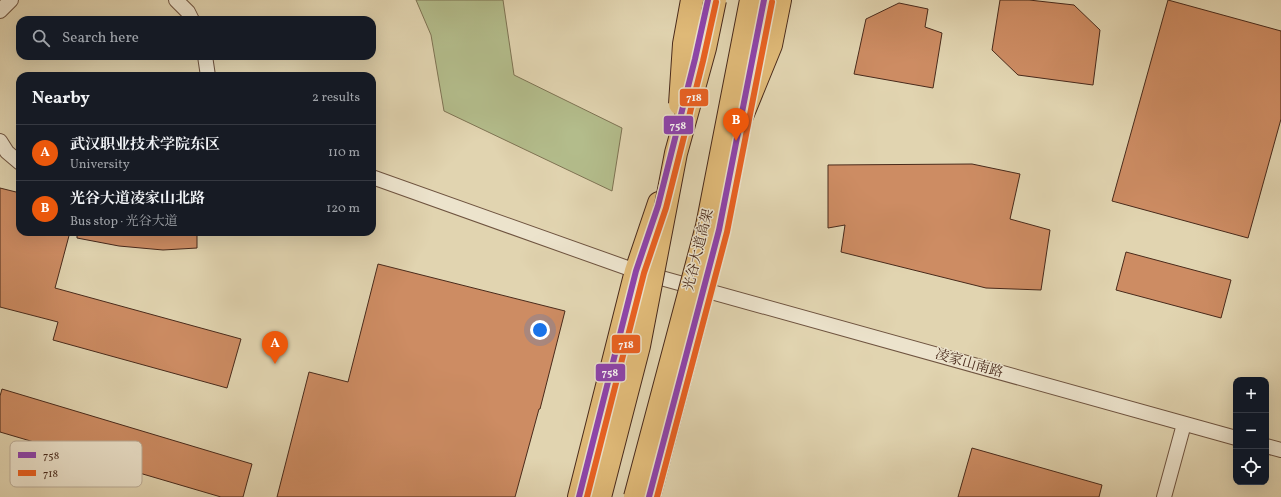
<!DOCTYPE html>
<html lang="en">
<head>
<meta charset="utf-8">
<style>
  body { margin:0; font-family:Vollkorn,"Noto Serif SC",serif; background:#242831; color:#f1f3f6 }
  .controls { position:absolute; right:12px; bottom:12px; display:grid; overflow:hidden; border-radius:8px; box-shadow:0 4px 16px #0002 }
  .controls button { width:36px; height:36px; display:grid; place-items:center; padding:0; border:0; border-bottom:1px solid #363941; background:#171b24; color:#f1f3f6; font:20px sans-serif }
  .you { position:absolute; left:540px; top:330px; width:14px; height:14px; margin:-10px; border:3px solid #fff; border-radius:50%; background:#1a73e8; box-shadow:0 0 0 6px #1a73e833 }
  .badge { display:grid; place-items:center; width:26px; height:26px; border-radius:50%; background:#ea580c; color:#fff; font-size:13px; font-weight:700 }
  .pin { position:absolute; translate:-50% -33px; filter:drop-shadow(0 1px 2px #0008) }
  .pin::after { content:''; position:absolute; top:21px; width:14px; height:12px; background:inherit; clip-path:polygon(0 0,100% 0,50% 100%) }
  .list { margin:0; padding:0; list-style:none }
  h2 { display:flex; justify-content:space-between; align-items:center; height:52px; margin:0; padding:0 16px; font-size:17px }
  h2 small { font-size:13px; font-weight:400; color:#9ea1a6 }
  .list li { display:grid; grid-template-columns:26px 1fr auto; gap:12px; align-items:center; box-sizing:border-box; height:56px; padding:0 16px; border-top:1px solid #363941 }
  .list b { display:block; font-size:15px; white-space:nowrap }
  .list p { margin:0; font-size:13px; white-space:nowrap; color:#9ea1a6 }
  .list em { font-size:13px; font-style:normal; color:#9ea1a6 }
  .icon { flex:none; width:22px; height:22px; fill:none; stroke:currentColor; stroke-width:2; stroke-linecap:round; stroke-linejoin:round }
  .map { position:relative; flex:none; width:1281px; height:497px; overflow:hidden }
  .search { position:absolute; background:#171b24; box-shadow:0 4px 16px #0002; left:16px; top:16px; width:360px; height:44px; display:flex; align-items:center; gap:10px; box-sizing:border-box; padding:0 14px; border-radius:12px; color:#9ea1a6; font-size:15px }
  .panel { position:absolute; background:#171b24; box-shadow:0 4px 16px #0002; left:16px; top:72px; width:360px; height:164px; border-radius:12px }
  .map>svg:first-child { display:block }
</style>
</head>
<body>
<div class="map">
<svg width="1281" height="497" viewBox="0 0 1281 497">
  <rect width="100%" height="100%" fill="#e1d4b0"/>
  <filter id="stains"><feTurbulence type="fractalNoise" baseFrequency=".005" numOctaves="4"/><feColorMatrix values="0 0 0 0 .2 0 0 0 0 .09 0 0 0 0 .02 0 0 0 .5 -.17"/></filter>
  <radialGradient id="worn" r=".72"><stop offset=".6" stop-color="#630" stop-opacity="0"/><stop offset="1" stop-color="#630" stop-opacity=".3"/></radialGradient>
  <path fill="#b3bc8b" stroke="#7e7353" d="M416 0H503L514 75 622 128 612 191 444 111 431 35Z"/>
  <path fill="#cd8c63" stroke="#492a1b" d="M1000 0H1029L1074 5 1100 30 1093 85 1018 75 992 50Z
    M1168 0 1281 31V119L1248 238 1112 201Z
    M899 3 928 9 925 27 942 33 933 88 854 74 866 19Z
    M972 164 1020 174 1010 219 1050 230 1041 290 986 288 841 252 845 225 828 228V165Z
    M0 188 20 193V232H70L55 288 241 339 227 388 53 340 58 322 0 307Z
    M77 232H197V248L163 250 119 246 77 238Z
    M1126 252 1231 280 1221 318 1116 290Z
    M378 264 565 311 540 409H539L515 497H277L309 372 348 382Z
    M2 389 252 464 243 497H221L0 432V396Z
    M972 448 1102 485 1099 497H958Z"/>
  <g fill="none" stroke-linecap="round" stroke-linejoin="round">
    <g stroke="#6f5440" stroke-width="16">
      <path id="street" d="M176 0 188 12 192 20
        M0 11 11 0
        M205 56 208 76
        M0 141 7 152 20 163
        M372 177 636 271 1236 438
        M1266 446 1281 450
        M1164 497 1184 424"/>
    </g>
    <g stroke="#492a1b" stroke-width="24">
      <path id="primary" d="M579 497 636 271 659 203
        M649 497 719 230 764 0"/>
    </g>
    <g stroke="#492a1b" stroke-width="24">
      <path id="highway" d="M740 121 771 45 780 0"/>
    </g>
    <use href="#street" stroke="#ece3cc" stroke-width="14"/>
    <use href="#primary" stroke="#e0ba78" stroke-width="22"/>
    <use href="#highway" stroke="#e0ba78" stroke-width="22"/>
    <g stroke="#492a1b" stroke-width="24" stroke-linecap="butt">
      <path id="highway-bridge" d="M680 104 684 44 692 0
        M600 497 639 346 676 153 705 48 715 0
        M635 497 707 226 751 0"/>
    </g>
    <use href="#highway-bridge" stroke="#e0ba78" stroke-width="22"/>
    <g stroke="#ece3cc" stroke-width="9">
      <path id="bus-1" d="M579 497 636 271 658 206 695 59 708 0
        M649 497 719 230 764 0"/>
    </g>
    <g stroke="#ece3cc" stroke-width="9">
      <path id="bus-2" d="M587 497 644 273 666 208 703 61 716 2
        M657 497 727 232 772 2"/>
    </g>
    <use href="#bus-1" stroke="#8e44ad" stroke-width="6"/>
    <use href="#bus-2" stroke="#ea6222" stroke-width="6"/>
  </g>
  <g text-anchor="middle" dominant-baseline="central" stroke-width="3" stroke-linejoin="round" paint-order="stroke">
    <g font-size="14" fill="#492a1b" stroke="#ece3cc">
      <text transform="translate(699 250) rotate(-76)">光谷大道高架</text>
      <text transform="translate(969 364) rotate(16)">凌家山南路</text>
    </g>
  </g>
  <rect x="10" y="441" width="132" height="46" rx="6" fill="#ece3cc" stroke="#bbac97" stroke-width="1"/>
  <rect x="18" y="452" width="18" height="6" fill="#8e44ad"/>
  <rect x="18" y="470" width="18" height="6" fill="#ea6222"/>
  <g font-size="11" fill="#492a1b">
    <text x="43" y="459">758</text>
    <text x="43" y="477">718</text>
  </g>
  <g stroke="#ece3cc" stroke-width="1.5">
    <rect x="679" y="88" width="30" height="19" rx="4" fill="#ea6222"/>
    <rect x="663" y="115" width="31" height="20" rx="4" fill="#8e44ad"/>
    <rect x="611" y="334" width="30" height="20" rx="4" fill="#ea6222"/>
    <rect x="595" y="363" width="31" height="19" rx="4" fill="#8e44ad"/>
  </g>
  <g font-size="11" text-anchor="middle" font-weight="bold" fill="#fff">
    <text x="694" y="101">718</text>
    <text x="678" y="129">758</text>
    <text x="626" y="348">718</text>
    <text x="610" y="376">758</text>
  </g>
  <rect width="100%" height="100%" filter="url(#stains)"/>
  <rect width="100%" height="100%" fill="url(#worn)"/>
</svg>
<div class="controls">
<button>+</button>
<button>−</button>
<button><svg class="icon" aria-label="locate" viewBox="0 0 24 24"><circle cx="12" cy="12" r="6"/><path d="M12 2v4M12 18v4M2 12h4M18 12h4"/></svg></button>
</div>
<div class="you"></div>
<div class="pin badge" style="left:275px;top:364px">A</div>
<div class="pin badge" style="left:736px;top:141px">B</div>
<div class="search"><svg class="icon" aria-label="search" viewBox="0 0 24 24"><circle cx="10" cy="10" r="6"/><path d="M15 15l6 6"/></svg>Search here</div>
<section class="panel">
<h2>Nearby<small>2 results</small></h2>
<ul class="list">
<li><span class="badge">A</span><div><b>武汉职业技术学院东区</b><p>University</p></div><em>110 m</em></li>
<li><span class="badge">B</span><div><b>光谷大道凌家山北路</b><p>Bus stop · 光谷大道</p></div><em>120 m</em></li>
</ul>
</section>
</div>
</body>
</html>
